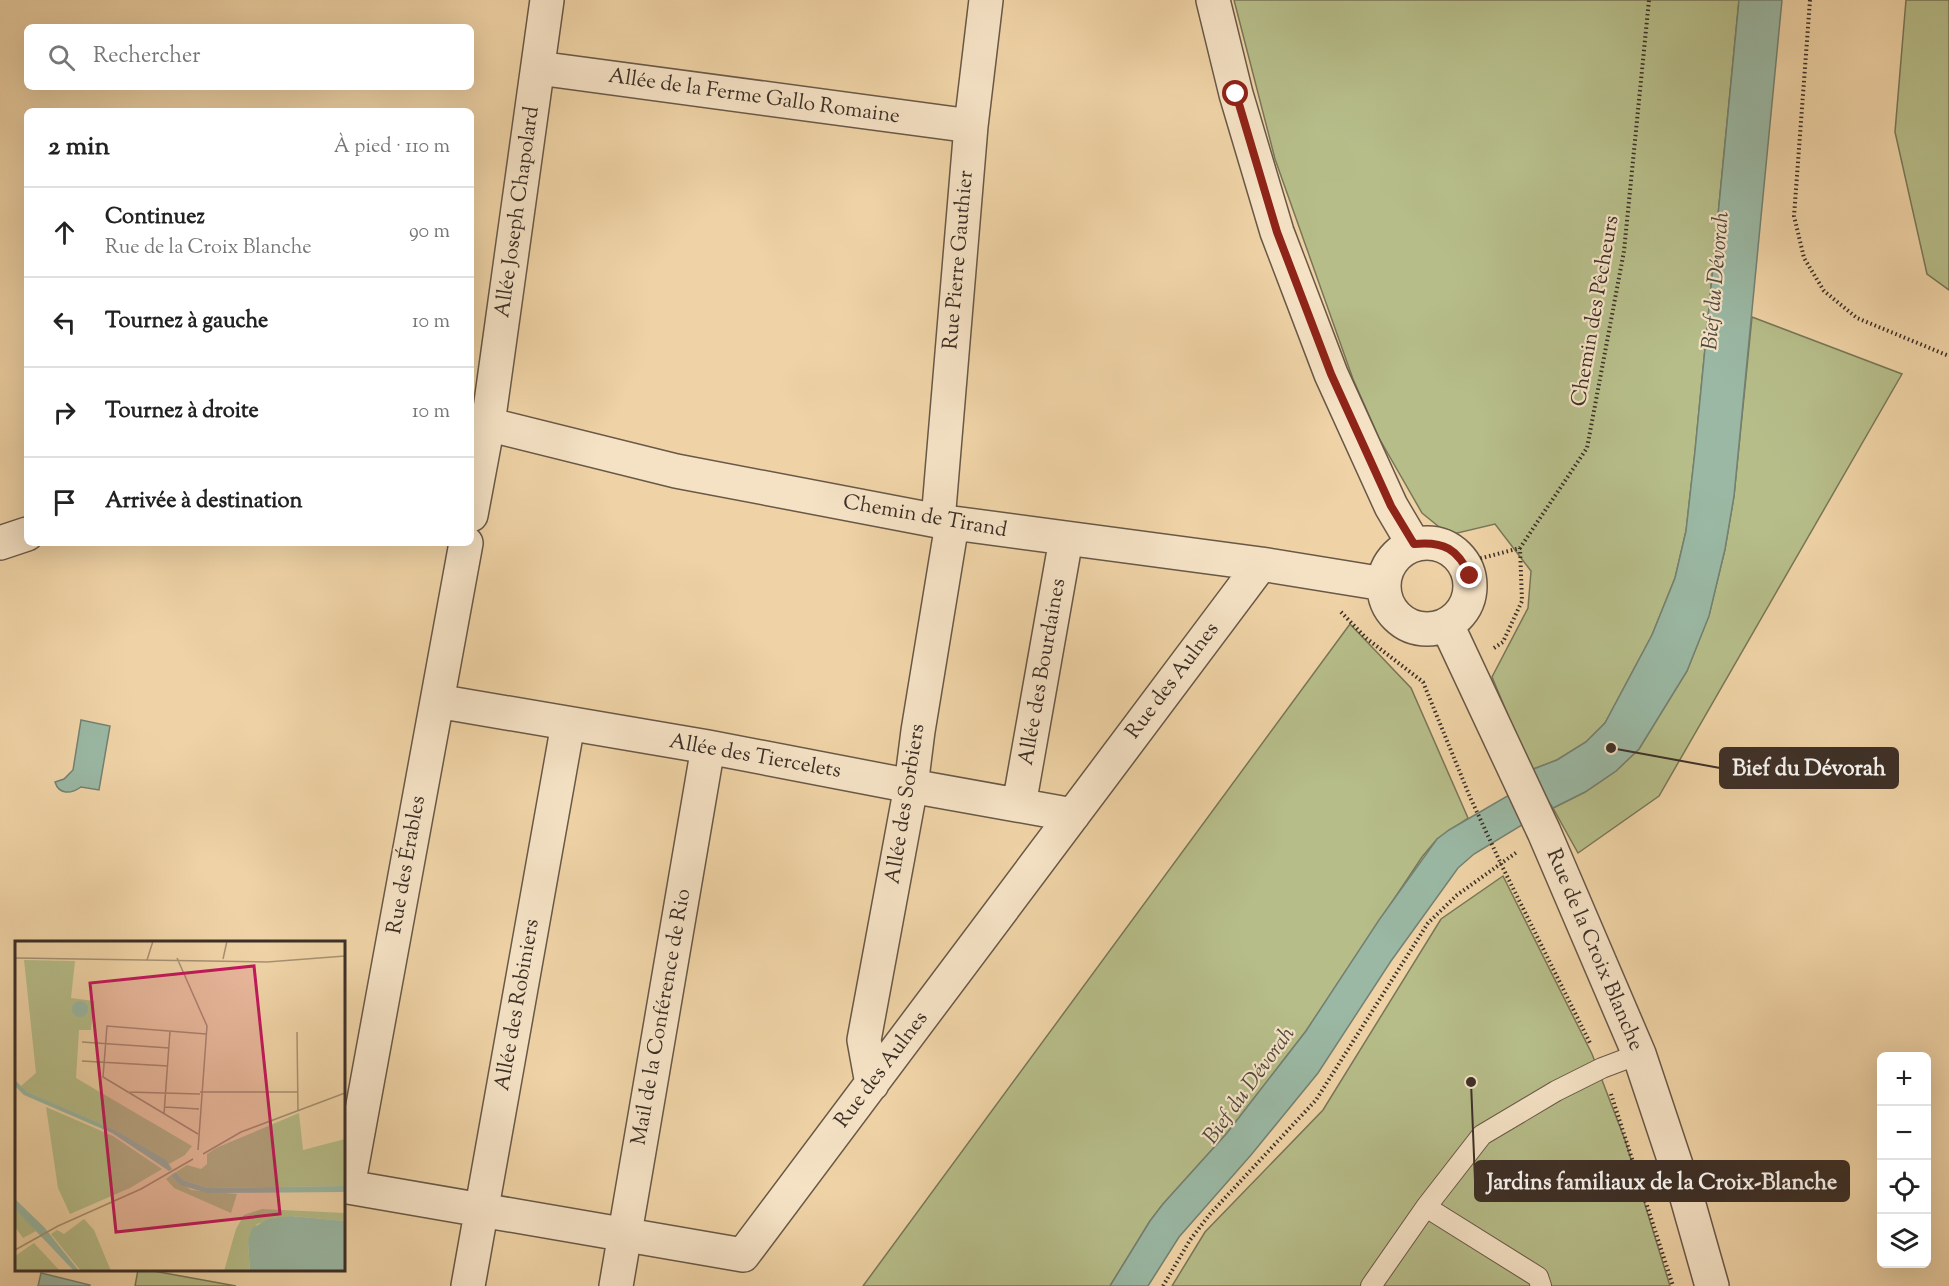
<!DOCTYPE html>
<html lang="fr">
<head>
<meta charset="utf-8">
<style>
  body { margin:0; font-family:"Sorts Mill Goudy",serif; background:#f6f6f6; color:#222 }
  .controls { position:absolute; right:18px; bottom:18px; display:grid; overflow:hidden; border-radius:9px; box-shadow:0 6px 24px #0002 }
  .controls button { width:54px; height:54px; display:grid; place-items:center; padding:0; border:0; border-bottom:2px solid #e0e0e0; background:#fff; color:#222; font:30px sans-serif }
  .stop { position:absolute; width:18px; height:18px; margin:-14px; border:4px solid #8f2418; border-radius:50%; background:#fff }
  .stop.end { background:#8f2418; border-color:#fff; box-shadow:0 2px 6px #0008 }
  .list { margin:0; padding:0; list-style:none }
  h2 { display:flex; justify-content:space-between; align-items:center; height:78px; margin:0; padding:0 24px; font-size:26px }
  h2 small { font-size:20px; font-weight:400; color:#767676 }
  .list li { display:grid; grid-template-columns:39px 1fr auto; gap:18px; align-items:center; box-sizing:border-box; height:90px; padding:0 24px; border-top:2px solid #e0e0e0 }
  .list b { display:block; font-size:22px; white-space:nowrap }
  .list p { margin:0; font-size:20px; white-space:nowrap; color:#767676 }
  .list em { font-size:20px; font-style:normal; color:#767676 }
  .icon { flex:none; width:33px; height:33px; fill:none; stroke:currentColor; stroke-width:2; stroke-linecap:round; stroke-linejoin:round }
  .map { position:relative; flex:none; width:1949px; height:1286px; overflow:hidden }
  .search { position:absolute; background:#fff; box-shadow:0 6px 24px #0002; left:24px; top:24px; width:450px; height:66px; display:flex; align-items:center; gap:15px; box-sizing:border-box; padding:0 21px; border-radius:9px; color:#767676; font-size:22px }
  .panel { position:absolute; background:#fff; box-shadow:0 6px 24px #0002; left:24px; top:108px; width:450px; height:438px; border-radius:9px }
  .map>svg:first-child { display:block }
</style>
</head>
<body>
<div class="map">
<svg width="1949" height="1286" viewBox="0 0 1949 1286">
  <rect width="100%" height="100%" fill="#efd3a6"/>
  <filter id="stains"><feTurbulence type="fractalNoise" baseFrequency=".00333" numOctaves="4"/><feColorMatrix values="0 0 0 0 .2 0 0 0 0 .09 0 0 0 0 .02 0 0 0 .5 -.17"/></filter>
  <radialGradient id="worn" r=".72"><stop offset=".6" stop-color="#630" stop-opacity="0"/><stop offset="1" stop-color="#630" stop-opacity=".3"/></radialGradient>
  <path fill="#b6bd89" stroke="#797658" stroke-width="1.5" d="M1234 0H1739L1695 451 1686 531 1675 578 1652 635 1605 723 1586 742 1557 760 1531 770 1492 677 1528 608 1531 571 1495 524 1449 535 1422 513 1379 438 1353 379 1275 159Z
    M1906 0H1949V290L1927 274 1895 132Z
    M1752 317 1902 374 1659 796 1578 853 1553 808 1585 792 1616 771 1639 749 1687 671 1709 615 1725 549 1734 496Z
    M1350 624 1411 688 1468 818 1437 839 1422 857 1306 1031 1227 1133 1163 1204 1150 1221 1110 1286H863Z
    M1503 876 1592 1054 1625 1140 1670 1286H1172L1205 1232 1323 1110 1441 919Z
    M138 1270H148L236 1286H135Z"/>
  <path fill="#9ab8a4" stroke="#748172" stroke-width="1.5" d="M1739 0H1782L1734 496 1725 549 1709 616 1687 671 1639 749 1616 771 1585 792 1553 808 1541 791 1531 770 1557 760 1586 742 1605 723 1652 635 1675 578 1686 531 1695 451Z
    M81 720 110 726 99 790 81 787C71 794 59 795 55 782L64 779 73 770Z
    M1509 795 1522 825 1474 854 1458 868 1391 961 1318 1073 1251 1155 1179 1237 1148 1286H1110L1150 1221 1163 1204 1227 1133 1306 1031 1379 920 1437 839 1449 830Z
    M41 1273 90 1285V1286H38Z"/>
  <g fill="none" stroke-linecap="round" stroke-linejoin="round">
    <g stroke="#695847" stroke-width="22">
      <path id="lane" d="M1426 1207 1538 1277 1541 1286
        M1371 1286 1426 1207 1482 1135 1556 1091 1602 1068 1639 1054"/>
    </g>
    <g stroke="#695847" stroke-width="36">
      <path id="street" d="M1213 0 1236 94 1277 232 1331 374 1391 506 1414 545
        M538 68 971 126
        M471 420 676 471 938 521 1261 564 1384 584
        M471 515 488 424 547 0
        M938 521 971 126 986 0
        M1384 586a43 43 0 1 1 86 0a43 43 0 1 1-86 0Z
        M0 543 27 534
        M466 543 348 1187 743 1255 1261 564
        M1447 625 1544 832 1639 1054 1687 1198 1712 1286
        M437 701 708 747 911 786 1073 815
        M1019 805 1066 539
        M872 1084 864 1040 911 786 918 731 952 524
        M468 1286 568 724
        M616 1286 708 747"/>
    </g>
    <path stroke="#3c2f27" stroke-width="4" stroke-dasharray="1.5 3" stroke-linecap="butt" d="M1810 0 1794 216 1804 258 1824 291 1857 318 1949 356
      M1463 563 1520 548 1587 448 1624 251 1649 0
      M1341 612 1366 638 1423 682 1470 797 1501 864 1590 1043
      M1494 648 1503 642 1522 601 1520 548
      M1611 1094 1673 1286
      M1163 1286 1190 1240 1210 1214 1316 1100 1428 923 1457 895 1517 852"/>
    <use href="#lane" stroke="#f5e2c5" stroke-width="20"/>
    <use href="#street" stroke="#f5e2c5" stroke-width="33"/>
  </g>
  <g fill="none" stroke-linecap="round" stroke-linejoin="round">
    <path stroke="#8f2418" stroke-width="8" d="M1236 94 1277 232 1331 374 1391 506 1414 544C1444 541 1458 549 1470 576"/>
  </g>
  <g text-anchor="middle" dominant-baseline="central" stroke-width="4.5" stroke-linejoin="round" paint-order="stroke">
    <g font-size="21" fill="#3c2f27" stroke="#f5e2c5">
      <text transform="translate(754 97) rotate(8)">Allée de la Ferme Gallo Romaine</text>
      <text transform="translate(518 212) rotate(-82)">Allée Joseph Chapolard</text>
      <text transform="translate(959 260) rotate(-85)">Rue Pierre Gauthier</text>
      <text transform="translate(1596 311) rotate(-80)">Chemin des Pêcheurs</text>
      <text transform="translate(925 517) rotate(10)">Chemin de Tirand</text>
      <text transform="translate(1043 672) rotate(-80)">Allée des Bourdaines</text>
      <text transform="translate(1173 681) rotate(-53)">Rue des Aulnes</text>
      <text transform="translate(755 757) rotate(10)">Allée des Tiercelets</text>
      <text transform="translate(906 804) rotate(-81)">Allée des Sorbiers</text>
      <text transform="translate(407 865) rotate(-80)">Rue des Érables</text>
      <text transform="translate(1594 950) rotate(67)">Rue de la Croix Blanche</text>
      <text transform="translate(518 1005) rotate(-80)">Allée des Robiniers</text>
      <text transform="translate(662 1017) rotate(-80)">Mail de la Conférence de Rio</text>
      <text transform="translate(882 1070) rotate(-53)">Rue des Aulnes</text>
    </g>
    <g font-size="22" font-style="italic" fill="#4f4a40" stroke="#f5e2c5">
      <text transform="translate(1717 281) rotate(-85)">Bief du Dévorah</text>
      <text transform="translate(1250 1086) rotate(-54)">Bief du Dévorah</text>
    </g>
  </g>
  <g transform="translate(15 941)">
    <rect width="330" height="330" fill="#efd3a6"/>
    <path d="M9 19 60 20 56 57 79 60 76 89H64L61 137 177 205 170 214 154 223 98 188 11 151 6 145 21 132ZM31 166 98 195 147 228 115 247 55 273 43 247ZM284 172 288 209 330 198V245L193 247 168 239 161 231 172 224 186 228 192 223V213L201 207ZM156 234 176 249 222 253 216 272 159 247 151 238ZM0 268 10 277 21 290 8 297 0 286ZM247 268 330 272V280L276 275 242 283 233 301 235 330H209L221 288 229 274ZM69 278 79 289 96 330H66L36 293 42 289 49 293ZM19 302 45 330H0V315Z" fill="#b6bd89"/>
    <path d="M57 68a8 8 0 1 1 16 0a8 8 0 1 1-16 0ZM0 139 12 151 98 188 151 219 157 228 154 230 97 192 9 154 0 145ZM161 231 168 239 193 247 330 245V251L192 252 165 244 156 234ZM0 258 29 286 64 330H59L0 268ZM276 275 330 280V330H235L233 301 237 287 254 278Z" fill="#9ab8a4"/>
    <path fill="none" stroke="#a79173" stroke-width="1.5" d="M0 17 252 21 330 15M162 17 192 85 183 209M208 18 212 0M132 19 138 0M282 91 283 170M67 101 154 107M67 120 153 125M112 151 185 153M185 151H282M150 166 184 168M149 173 155 90M183 193 88 136 92 85 191 93M188 213 226 191 330 152M0 309 43 285 126 248 178 218"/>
    <path fill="#c2185b" fill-opacity="0.15" stroke="#c2185b" stroke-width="3" d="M239 25 265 273 101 291 75 42Z"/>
    <rect width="330" height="330" fill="none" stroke="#3c2f27" stroke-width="3"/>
  </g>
  <path fill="none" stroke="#3c2f27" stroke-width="2" d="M1611 748L1720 768M1471 1082L1475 1181"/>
  <g fill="#3c2f27" stroke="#f5e2c5" stroke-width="2">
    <circle cx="1611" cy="748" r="6"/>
    <circle cx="1471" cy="1082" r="6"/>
  </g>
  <g fill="#3c2f27" stroke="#3c2f27" stroke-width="2">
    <rect x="1720" y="748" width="178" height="40" rx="6"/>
    <rect x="1475" y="1161" width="374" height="40" rx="6"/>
  </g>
  <g font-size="22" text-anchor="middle" font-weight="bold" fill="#fff">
    <text x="1809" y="775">Bief du Dévorah</text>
    <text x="1662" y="1189">Jardins familiaux de la Croix-Blanche</text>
  </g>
  <rect width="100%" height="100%" filter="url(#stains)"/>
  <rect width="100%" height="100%" fill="url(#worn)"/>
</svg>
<div class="controls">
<button>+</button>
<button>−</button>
<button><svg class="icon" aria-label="locate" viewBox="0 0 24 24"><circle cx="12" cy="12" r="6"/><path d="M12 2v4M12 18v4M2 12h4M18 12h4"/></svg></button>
<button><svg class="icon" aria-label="layers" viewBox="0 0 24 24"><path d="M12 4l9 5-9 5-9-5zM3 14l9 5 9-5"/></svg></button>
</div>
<div class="stop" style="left:1236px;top:94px"></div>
<div class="stop end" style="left:1470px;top:576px"></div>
<div class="search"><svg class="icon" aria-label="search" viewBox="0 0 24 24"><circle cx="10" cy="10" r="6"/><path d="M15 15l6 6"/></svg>Rechercher</div>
<section class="panel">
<h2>2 min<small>À pied · 110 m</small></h2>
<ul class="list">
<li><svg class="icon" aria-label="ahead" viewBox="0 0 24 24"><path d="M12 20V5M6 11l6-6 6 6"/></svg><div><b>Continuez</b><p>Rue de la Croix Blanche</p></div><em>90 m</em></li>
<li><svg class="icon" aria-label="left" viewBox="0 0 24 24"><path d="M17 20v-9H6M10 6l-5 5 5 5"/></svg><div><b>Tournez à gauche</b></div><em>10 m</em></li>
<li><svg class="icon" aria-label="right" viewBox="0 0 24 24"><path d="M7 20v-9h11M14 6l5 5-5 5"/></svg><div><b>Tournez à droite</b></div><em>10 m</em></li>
<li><svg class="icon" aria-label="arrive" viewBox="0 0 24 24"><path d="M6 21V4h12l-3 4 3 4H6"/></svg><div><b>Arrivée à destination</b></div></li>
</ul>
</section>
</div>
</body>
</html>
